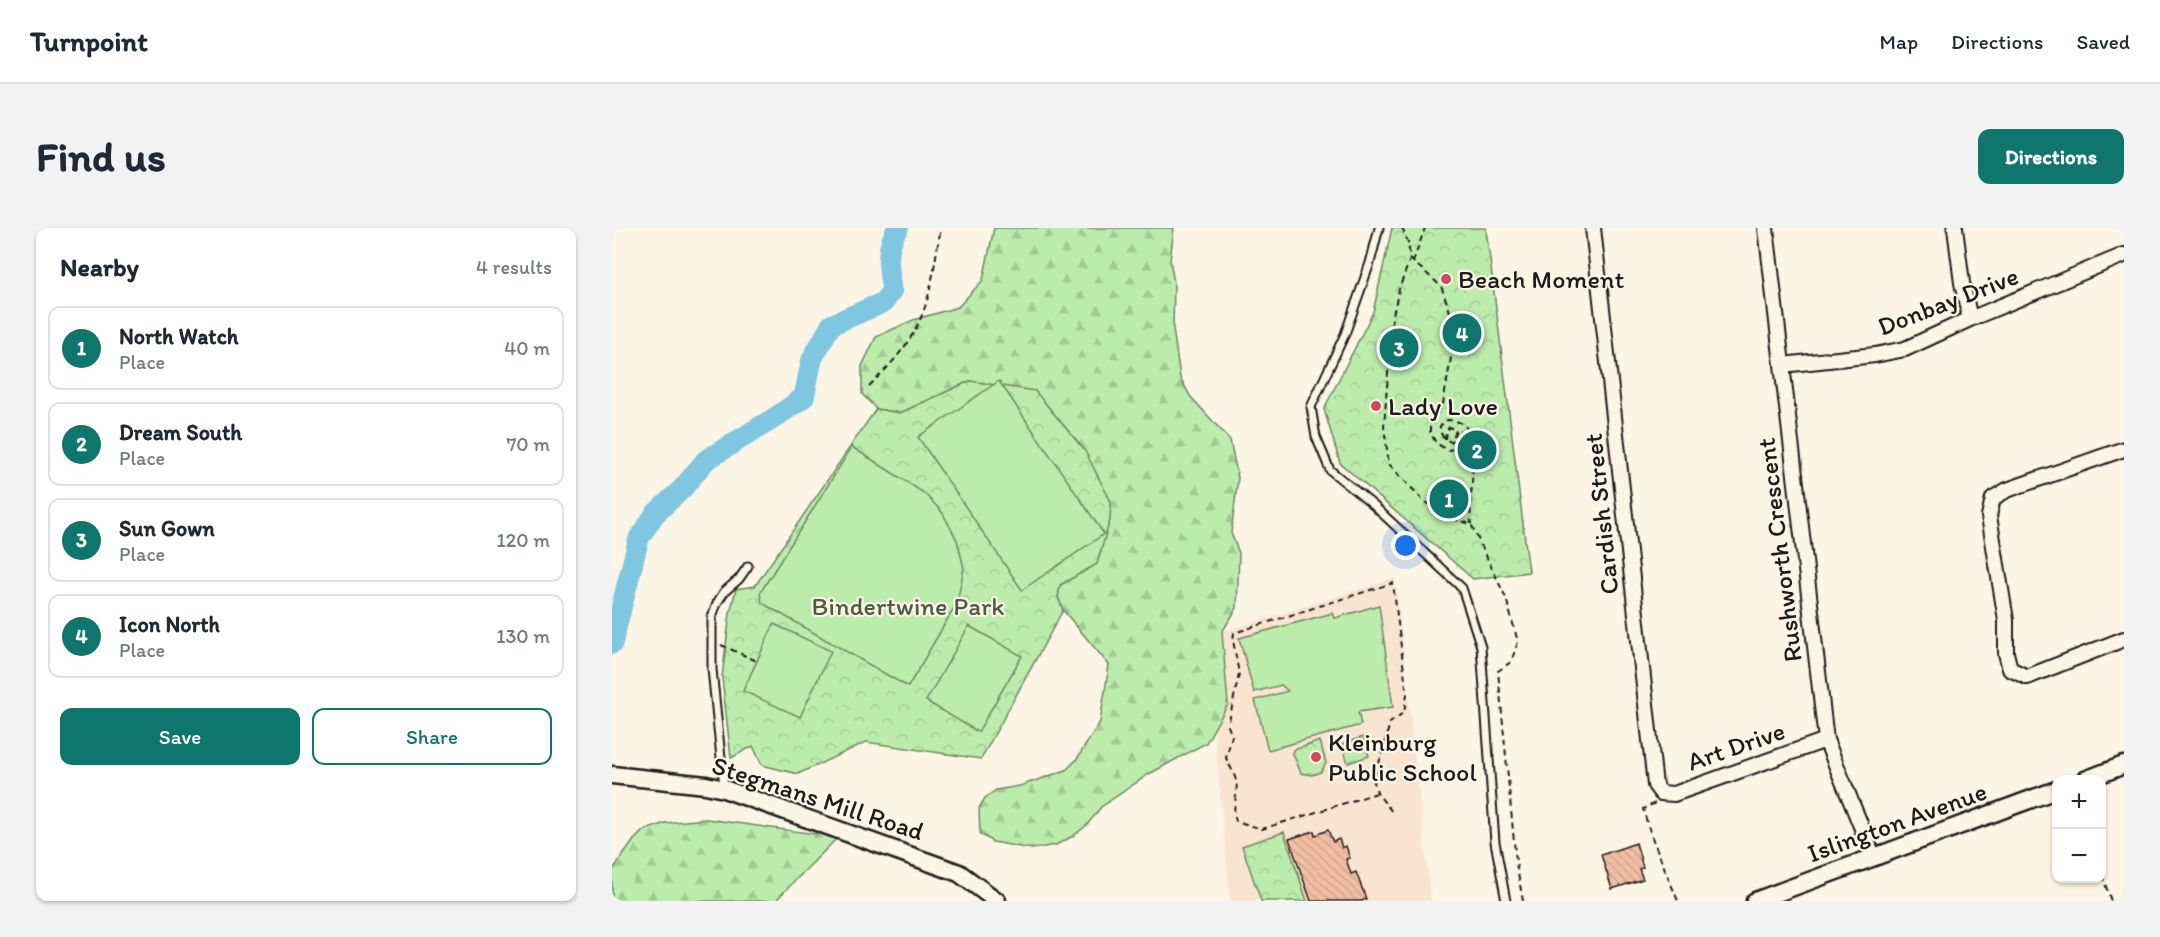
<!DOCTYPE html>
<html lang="en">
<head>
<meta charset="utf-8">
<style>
  body { margin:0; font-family:Itim,sans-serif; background:#f2f2f3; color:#1f2937 }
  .controls { position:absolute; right:18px; bottom:18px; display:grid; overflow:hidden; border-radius:12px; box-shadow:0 2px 4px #0004 }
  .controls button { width:54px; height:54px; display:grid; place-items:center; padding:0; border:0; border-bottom:2px solid #e0e1e3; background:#fff; color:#1f2937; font:30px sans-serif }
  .you { position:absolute; left:794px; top:318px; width:21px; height:21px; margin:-15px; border:4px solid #fff; border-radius:50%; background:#1a73e8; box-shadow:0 0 0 9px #1a73e833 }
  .badge { display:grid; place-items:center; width:39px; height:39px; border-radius:50%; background:#0f766e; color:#fff; font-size:20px; font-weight:700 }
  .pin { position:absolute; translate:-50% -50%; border:3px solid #fff; box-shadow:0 2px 6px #0006 }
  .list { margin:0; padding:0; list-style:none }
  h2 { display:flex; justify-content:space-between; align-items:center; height:78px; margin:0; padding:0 24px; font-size:26px }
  h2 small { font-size:20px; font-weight:400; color:#747a83 }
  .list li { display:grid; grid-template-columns:39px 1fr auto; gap:18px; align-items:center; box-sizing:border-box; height:84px; margin:0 12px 12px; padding:0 12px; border:2px solid #e0e1e3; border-radius:12px }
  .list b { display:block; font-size:22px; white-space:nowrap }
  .list p { margin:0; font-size:20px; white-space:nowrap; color:#747a83 }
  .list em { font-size:20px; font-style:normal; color:#747a83 }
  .actions { display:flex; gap:12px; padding:18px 24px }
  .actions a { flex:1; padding:14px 0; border:2px solid #0f766e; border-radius:12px; text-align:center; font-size:21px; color:#0f766e }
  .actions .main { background:#0f766e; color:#fff }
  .map { position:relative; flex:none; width:1512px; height:673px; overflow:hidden; border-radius:12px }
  header { display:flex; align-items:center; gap:36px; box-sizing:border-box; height:84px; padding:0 30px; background:#fff; border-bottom:2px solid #e0e1e3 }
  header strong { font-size:28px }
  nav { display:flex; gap:33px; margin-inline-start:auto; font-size:21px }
  .intro { display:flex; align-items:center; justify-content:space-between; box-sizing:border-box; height:144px; padding:0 36px }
  h1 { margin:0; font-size:42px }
  .button { padding:15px 27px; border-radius:12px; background:#0f766e; color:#fff; font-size:21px; font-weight:700 }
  main { display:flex; gap:36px; padding:0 36px }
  aside { flex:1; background:#fff; border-radius:12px; box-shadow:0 2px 4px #0004 }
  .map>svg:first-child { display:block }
</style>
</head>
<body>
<header>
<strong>Turnpoint</strong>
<nav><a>Map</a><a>Directions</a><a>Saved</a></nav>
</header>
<div class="intro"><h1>Find us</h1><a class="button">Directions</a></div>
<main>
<aside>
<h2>Nearby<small>4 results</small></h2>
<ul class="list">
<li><span class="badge">1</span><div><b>North Watch</b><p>Place</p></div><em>40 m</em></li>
<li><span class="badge">2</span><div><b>Dream South</b><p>Place</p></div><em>70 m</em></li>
<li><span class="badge">3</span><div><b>Sun Gown</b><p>Place</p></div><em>120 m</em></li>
<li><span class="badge">4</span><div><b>Icon North</b><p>Place</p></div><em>130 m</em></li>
</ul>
<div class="actions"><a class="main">Save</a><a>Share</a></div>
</aside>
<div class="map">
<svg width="1512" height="673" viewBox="0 0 1512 673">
  <defs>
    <pattern id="forest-firs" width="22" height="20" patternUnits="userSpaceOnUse" patternTransform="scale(1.5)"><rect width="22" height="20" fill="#bcecab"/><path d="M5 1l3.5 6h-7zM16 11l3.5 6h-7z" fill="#a1ca93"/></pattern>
    <pattern id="park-crowns" width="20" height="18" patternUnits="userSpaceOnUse" patternTransform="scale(1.5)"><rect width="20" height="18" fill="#bcecab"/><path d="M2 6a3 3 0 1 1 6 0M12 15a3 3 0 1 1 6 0" fill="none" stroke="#a1ca93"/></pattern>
    <pattern id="building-back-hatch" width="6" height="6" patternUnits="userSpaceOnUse" patternTransform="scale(1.5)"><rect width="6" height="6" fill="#f2bea3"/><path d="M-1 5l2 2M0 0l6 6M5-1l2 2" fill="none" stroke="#cfa38c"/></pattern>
  </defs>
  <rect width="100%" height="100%" fill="#fcf5e5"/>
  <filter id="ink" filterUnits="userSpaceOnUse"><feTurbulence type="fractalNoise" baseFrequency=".0167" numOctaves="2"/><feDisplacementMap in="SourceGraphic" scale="12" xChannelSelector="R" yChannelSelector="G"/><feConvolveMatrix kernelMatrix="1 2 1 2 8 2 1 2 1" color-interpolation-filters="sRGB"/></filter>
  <g filter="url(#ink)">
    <path fill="#f9e4d1" d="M783 350 819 673H618L602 501 616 475 610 404Z"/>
    <path fill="url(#forest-firs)" stroke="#6c8464" stroke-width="1.5" d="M382 0H562L558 32 562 55 561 101 568 149 578 168 618 212 626 250 619 305 627 325 625 380 610 404 616 476 594 515 537 546 489 579 475 597 461 608 444 617 420 621 381 614 368 606 367 580 373 570 384 562 408 558 454 542 465 531 488 494 497 437 451 382 446 369 448 357 485 335 358 153 288 185 264 181 250 166V138L264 109 301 92 346 79 371 52Z
      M94 591 226 609 166 670V673H0V643L22 612 31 603 53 595Z"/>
    <path fill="url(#park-crowns)" stroke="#6c8464" stroke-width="1.5" d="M780 0H874L917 344 861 351 728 235 712 181 761 84Z
      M358 153 423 163 473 223 499 274 498 292 485 336 448 357 446 369 451 382 369 531 254 514 186 546 150 537 141 518 119 530 110 449 118 385 124 361 143 358 264 181 288 185Z
      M751 509 757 528 736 535 730 516Z
      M708 513 714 535 709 544 700 547 689 545 681 526 682 522Z
      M672 604 695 673H649L630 618Z"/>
    <path fill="#bcecab" stroke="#6c8464" stroke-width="1.5" d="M387 153 492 306 410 362 306 209Z
      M240 219 312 265 330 284 345 312 352 340 345 375 296 459 150 375 148 365Z
      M767 377 781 479 746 484 749 497 656 522 643 472 676 463 669 457 642 464 627 410 721 385 723 390Z
      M162 396 219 423 188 489 131 463Z
      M357 398 410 428 366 504 314 473Z"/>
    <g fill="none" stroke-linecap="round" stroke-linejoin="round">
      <path stroke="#7fc6e0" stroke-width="21" d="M0 416 27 310 43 286 70 261 94 232 164 189 192 169 200 131 219 97 272 74 280 62C276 41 273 19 286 0"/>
    </g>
    <path fill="url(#building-back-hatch)" stroke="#1c1c1c" stroke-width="1.5" d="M716 602 721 614 727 611 730 620 734 618 738 630 734 631 739 646 744 644 754 671 750 673H699L677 611 702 603 703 607Z
      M1024 615 1031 639 1027 641 1031 651 1000 661 989 627Z"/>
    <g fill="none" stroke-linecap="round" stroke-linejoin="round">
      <g stroke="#1c1c1c" stroke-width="11">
        <path id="service" d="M767 0 758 35 733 106 699 179 704 209 718 242 761 277 850 360 869 419 883 614 894 673
          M112 559 100 441V389L105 375 112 364 127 351 136 338"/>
      </g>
      <g stroke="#1c1c1c" stroke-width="18">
        <path id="minor" d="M981 0 1043 557 1049 565 1062 566 1214 512
          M1154 0 1214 512 1262 630
          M1343 0 1350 55 1358 91
          M1170 137 1263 127 1293 121 1358 91 1512 27
          M1512 221 1395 262 1381 270 1377 288 1394 392V425L1398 441 1415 449 1512 411"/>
      </g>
      <g stroke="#1c1c1c" stroke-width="21">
        <path id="tertiary" d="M0 547 94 557 112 561 347 645 385 673
          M1473 552 1512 537
          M1143 673 1444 562"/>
      </g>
      <path stroke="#1c1c1c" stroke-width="2" stroke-dasharray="6 4.5" stroke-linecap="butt" d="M790 0 796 14 798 31 787 61 780 91 772 199 777 236 809 270 832 288 859 296 894 370 906 414 899 434 886 443 904 635 911 673
        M798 31 829 58 844 101 831 176 818 198V204L824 215 835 222 842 221 849 211V204L844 202
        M801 34 813 0
        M257 158C279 137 299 115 310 87 321 60 323 28 329 0
        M833 211 834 203 837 199 844 202 839 214 833 211 828 204V198L835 192C843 192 851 194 855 201 867 223 856 270 859 296
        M109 417 145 433
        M765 565 650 601 624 593C619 577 627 568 624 553 623 546 617 537 614 530L620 508 616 498 627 446 621 412 622 405 781 355 795 467 792 484 778 495 762 554 765 565 781 585
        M1043 575 1031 581 1039 607 1066 673
        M1490 647 1499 673"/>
      <use href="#service" stroke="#fcf5e5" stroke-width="7"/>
      <use href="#minor" stroke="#fcf5e5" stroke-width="14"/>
      <use href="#tertiary" stroke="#fcf5e5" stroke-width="16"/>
    </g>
  </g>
  <g fill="#d1495b" stroke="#fcf5e5" stroke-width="2">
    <circle cx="834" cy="51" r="6"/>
    <circle cx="764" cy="178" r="6"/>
    <circle cx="704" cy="529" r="6"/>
  </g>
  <g text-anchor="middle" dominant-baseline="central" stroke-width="4.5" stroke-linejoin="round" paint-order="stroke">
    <g font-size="26" fill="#1c1c1c" stroke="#fcf5e5" text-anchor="start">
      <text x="846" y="51">Beach Moment</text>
      <text x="776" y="178">Lady Love</text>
      <text x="716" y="514">Kleinburg<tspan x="716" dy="30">Public School</tspan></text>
    </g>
    <g font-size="26" fill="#1c1c1c" stroke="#fcf5e5">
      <text transform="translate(1336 73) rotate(-21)">Donbay Drive</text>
      <text transform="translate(989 286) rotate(-96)">Cardish Street</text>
      <text transform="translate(1167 322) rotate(-97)">Rushworth Crescent</text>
      <text transform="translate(1124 518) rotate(-19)">Art Drive</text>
      <text transform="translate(206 570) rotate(18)">Stegmans Mill Road</text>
      <text transform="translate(1285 594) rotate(-20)">Islington Avenue</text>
    </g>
    <g font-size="26" fill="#4c5a47" stroke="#fcf5e5">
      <text x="296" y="378">Bindertwine Park</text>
    </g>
  </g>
</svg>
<div class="controls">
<button>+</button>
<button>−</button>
</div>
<div class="you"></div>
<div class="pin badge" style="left:837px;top:271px">1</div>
<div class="pin badge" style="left:865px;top:222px">2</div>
<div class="pin badge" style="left:787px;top:120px">3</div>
<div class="pin badge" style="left:850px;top:105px">4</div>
</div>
</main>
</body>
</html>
